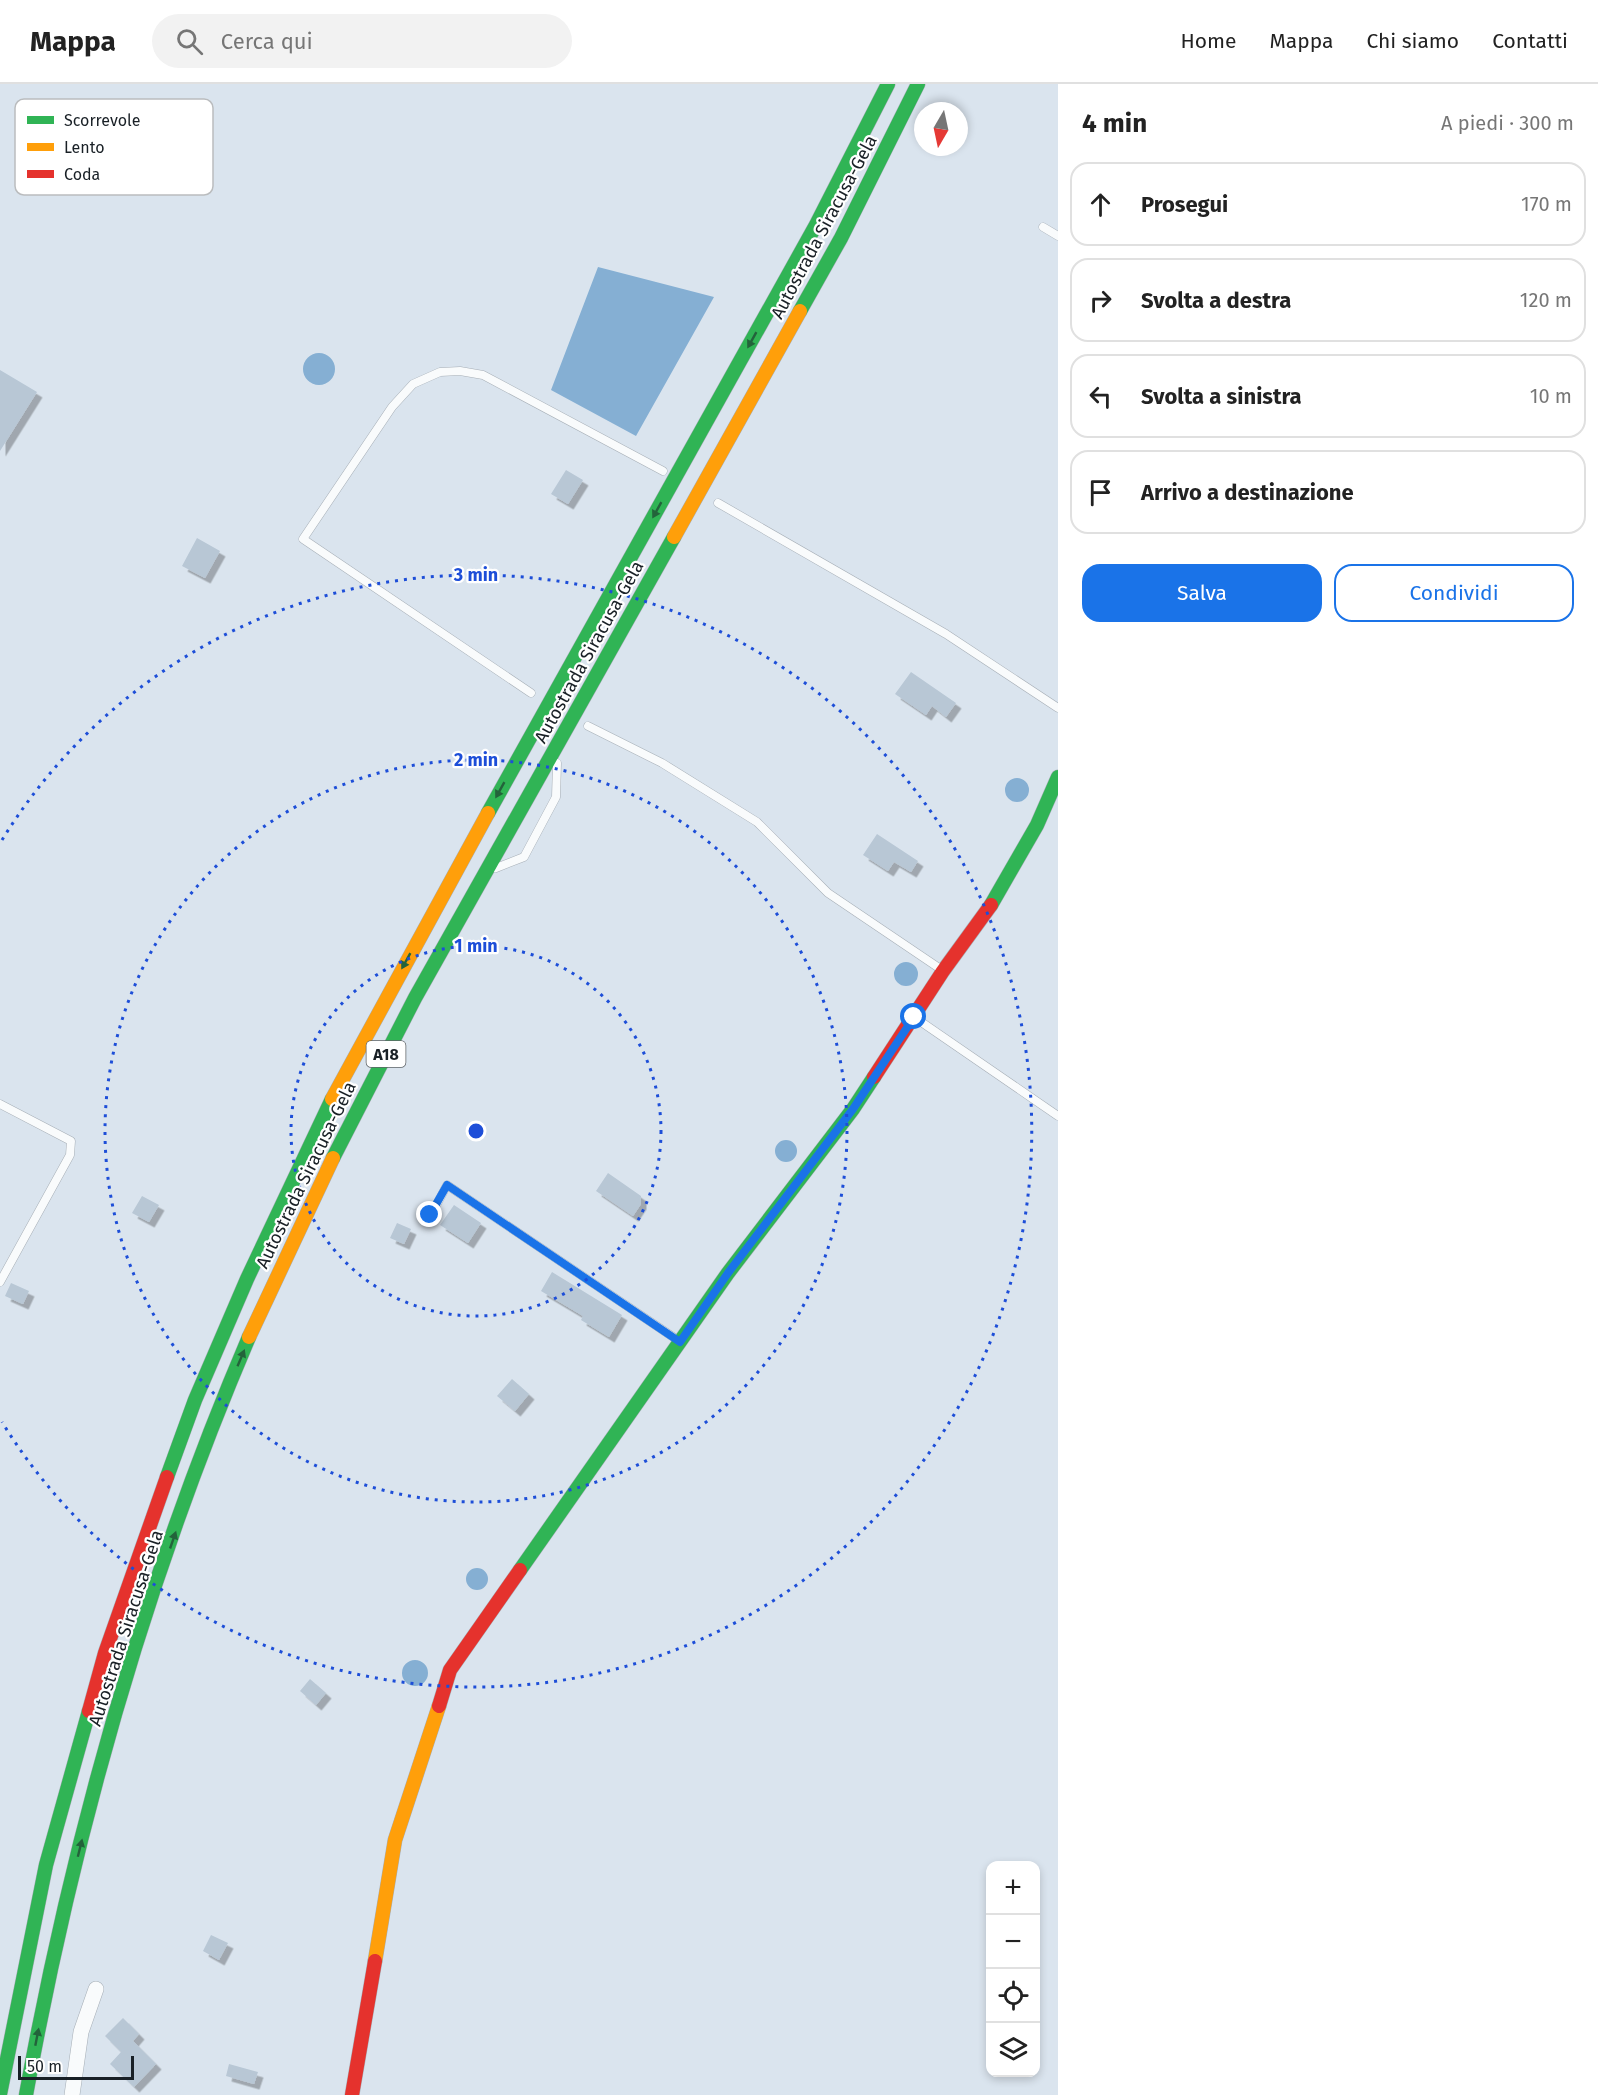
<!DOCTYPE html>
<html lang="it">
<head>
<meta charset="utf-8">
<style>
  body { margin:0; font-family:"Fira Sans",sans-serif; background:#f2f2f2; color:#222 }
  .controls { position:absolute; right:18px; bottom:18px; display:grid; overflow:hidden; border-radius:12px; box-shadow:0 3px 9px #0003 }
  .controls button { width:54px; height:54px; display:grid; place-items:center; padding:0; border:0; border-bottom:2px solid #e0e0e0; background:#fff; color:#222; font:30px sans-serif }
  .compass { position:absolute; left:914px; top:18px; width:54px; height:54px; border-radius:50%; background:#fff; box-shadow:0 3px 9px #0003; rotate:189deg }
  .scale { position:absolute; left:18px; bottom:15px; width:116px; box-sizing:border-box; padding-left:6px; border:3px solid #192026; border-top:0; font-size:16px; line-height:21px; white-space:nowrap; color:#192026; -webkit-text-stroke:4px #fff; paint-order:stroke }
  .stop { position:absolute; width:18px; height:18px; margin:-14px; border:4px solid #1a73e8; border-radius:50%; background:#fff }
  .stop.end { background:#1a73e8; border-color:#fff; box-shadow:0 2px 6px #0008 }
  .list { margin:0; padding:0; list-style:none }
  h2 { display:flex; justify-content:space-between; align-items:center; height:78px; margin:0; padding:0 24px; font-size:26px }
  h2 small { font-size:20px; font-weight:400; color:#767676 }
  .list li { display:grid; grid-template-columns:39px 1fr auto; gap:18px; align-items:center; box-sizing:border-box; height:84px; margin:0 12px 12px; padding:0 12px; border:2px solid #e0e0e0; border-radius:18px }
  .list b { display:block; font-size:22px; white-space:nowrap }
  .list em { font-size:20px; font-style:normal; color:#767676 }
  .actions { display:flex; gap:12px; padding:18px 24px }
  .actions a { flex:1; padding:14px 0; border:2px solid #1a73e8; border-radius:18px; text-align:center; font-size:21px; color:#1a73e8 }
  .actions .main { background:#1a73e8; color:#fff }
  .icon { flex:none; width:33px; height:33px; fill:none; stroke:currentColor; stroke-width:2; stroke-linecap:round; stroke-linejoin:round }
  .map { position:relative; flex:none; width:1058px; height:2011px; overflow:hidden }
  header { display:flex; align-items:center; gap:36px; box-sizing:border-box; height:84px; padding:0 30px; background:#fff; border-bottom:2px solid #e0e0e0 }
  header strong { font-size:28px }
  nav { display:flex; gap:33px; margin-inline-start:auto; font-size:21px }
  .search { width:420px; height:54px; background:#f2f2f2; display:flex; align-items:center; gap:15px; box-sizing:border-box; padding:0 21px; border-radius:33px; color:#767676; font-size:22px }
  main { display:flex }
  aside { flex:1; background:#fff }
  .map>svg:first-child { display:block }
</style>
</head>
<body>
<header>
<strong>Mappa</strong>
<div class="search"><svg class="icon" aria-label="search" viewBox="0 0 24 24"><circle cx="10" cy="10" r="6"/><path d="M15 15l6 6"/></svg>Cerca qui</div>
<nav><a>Home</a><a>Mappa</a><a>Chi siamo</a><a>Contatti</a></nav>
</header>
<main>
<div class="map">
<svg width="1058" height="2011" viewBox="0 0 1058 2011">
  <defs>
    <filter id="shadow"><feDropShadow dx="5.5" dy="5.5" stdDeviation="0" flood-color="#0004"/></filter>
  </defs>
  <rect width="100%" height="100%" fill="#dae4ee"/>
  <path fill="#85afd3" d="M598 183 714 213 636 352 551 306Z
    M303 285a16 16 0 1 1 32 0a16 16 0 1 1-32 0Z
    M1005 706a12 12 0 1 1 24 0a12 12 0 1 1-24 0Z
    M894 890a12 12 0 1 1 24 0a12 12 0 1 1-24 0Z
    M775 1067a11 11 0 1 1 22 0a11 11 0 1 1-22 0Z
    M466 1495a11 11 0 1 1 22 0a11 11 0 1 1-22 0Z
    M402 1589a13 13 0 1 1 26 0a13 13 0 1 1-26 0Z"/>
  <path fill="#b8c7d5" filter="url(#shadow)" d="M0 286 37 308 0 367Z
    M566 386 583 396 568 420 551 410Z
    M197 454 220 467 205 494 182 482Z
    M911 588 956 619 946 633 932 622 926 631 895 610Z
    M877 750 918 777 911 788 894 778 888 787 863 771Z
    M608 1089 641 1112V1120L633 1132 596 1107Z
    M142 1112 159 1121 149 1138 132 1129Z
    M454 1121 481 1139 468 1159 440 1141Z
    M397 1139 411 1145 404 1160 390 1154Z
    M552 1188 622 1231 609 1253 581 1236 583 1232 541 1207Z
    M11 1199 29 1207 23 1220 5 1212Z
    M512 1295 529 1310 515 1327 497 1312Z
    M310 1595 326 1609 316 1621 300 1607Z
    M211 1851 228 1859 219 1876 203 1867Z
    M123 1934 139 1950 133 1957 156 1980 134 2003 110 1980 121 1968 105 1952Z
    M229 1980 258 1988 254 2000 226 1992Z"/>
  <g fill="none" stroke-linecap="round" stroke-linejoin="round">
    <g stroke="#a6aeb6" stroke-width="9">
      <path id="lane" d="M1043 143 1058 152
        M718 419 946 550 1058 624
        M531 609 303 455 392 323 413 300 440 288 460 287 483 291 663 387
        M588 642 662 679 757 738 828 809 942 886
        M496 784 524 773 556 713 557 679
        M914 933 1058 1032
        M0 1020 71 1057 70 1071 0 1198
        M431 1131 447 1101 679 1257"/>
    </g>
    <g stroke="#a6aeb6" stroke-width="16">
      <path id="street" d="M72 2011 81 1948 96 1905"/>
    </g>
    <g stroke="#a6aeb6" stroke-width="15">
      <path id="fast" d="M800 227 841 154 918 0
        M488 729 816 141 888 0
        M991 821 1037 741 1058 693
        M333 1074 415 914 674 453
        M167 1393 195 1316 247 1195 332 1015
        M520 1486 728 1189 853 1025 874 993
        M0 2010 46 1781 89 1627
        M26 2011C73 1753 146 1494 249 1253"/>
    </g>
    <g stroke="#a6aeb6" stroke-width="15">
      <path id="slow" d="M674 453 800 227
        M332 1015 488 729
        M249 1253 333 1074
        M375 1877 395 1756 439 1622"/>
    </g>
    <g stroke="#a6aeb6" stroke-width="15">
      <path id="jam" d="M874 993 943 887 991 821
        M439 1622 450 1586 520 1486
        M89 1627 105 1569 167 1393
        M352 2011 375 1877"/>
    </g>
    <use href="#lane" stroke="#f9fbfc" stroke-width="8"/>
    <use href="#street" stroke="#f9fbfc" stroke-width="15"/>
    <use href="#fast" stroke="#30b455" stroke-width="14"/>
    <use href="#slow" stroke="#ff9f0a" stroke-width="14"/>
    <use href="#jam" stroke="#e5322d" stroke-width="14"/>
  </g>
  <defs><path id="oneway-solid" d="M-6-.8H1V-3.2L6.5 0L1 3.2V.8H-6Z" transform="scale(1.5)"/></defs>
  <g fill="#23633b">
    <use href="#oneway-solid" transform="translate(752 256) rotate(119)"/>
    <use href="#oneway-solid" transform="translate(657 426) rotate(119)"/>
    <use href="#oneway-solid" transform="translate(500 706) rotate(119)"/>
    <use href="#oneway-solid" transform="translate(406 877) rotate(119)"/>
    <use href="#oneway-solid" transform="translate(241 1274) rotate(-67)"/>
    <use href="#oneway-solid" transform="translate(173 1456) rotate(-71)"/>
    <use href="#oneway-solid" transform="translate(80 1764) rotate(-76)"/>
    <use href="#oneway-solid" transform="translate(37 1953) rotate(-79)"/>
  </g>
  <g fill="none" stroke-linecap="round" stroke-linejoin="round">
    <path stroke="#1a73e8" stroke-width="8" d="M430 1131 447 1101 680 1258 728 1189 853 1025 914 933"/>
  </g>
  <g fill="none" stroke="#1d4ed8" stroke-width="3" stroke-dasharray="3 6">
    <circle cx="476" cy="1047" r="185"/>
    <circle cx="476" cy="1047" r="371"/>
    <path d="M2 756A556 556 0 1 1 2 1338"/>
  </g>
  <g text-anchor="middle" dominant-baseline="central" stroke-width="4.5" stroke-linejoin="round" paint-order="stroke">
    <rect fill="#fff" stroke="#5e6367" stroke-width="1.5" x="366.5" y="957" width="39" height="26" rx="4.5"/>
    <g font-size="16" font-weight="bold" fill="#192026">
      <text x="386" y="970">A18</text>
    </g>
    <g font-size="18" fill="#192026" stroke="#fff">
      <text transform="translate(824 143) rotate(-62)">Autostrada Siracusa-Gela</text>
      <text transform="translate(589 568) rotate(-61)">Autostrada Siracusa-Gela</text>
      <text transform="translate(306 1091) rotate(-64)">Autostrada Siracusa-Gela</text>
      <text transform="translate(126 1544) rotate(-72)">Autostrada Siracusa-Gela</text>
    </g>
  </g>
  <rect x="15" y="15" width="198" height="96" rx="9" fill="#fff" stroke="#babcbe" stroke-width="1.5"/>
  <rect x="27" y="32" width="27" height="8" fill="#30b455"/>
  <rect x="27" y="59" width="27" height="8" fill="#ff9f0a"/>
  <rect x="27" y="86" width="27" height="8" fill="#e5322d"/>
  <g font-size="16" fill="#192026">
    <text x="64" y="42">Scorrevole</text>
    <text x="64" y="69">Lento</text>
    <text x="64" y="96">Coda</text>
  </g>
  <circle cx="476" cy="1047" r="9" fill="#1d4ed8" stroke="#fff" stroke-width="3"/>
  <g font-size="18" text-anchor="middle" font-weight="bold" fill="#1d4ed8" stroke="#fff" stroke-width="4.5" stroke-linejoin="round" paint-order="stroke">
    <text x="476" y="497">3 min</text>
    <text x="476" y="682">2 min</text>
    <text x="476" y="868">1 min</text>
  </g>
</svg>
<div class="controls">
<button>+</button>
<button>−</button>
<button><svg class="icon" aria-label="locate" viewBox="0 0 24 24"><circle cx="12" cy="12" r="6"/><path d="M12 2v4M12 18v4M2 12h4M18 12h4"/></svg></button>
<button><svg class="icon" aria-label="layers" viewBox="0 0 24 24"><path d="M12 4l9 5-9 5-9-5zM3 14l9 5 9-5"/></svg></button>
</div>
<svg class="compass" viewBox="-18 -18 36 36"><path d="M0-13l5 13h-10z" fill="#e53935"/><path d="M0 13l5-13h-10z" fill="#767676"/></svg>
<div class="scale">50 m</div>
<div class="stop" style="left:914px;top:933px"></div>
<div class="stop end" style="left:430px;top:1131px"></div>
</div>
<aside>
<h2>4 min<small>A piedi · 300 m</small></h2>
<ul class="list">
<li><svg class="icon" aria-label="ahead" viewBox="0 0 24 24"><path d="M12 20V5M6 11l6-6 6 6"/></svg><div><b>Prosegui</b></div><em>170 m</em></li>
<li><svg class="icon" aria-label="right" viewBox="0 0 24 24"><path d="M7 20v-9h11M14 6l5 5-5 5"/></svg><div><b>Svolta a destra</b></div><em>120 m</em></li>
<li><svg class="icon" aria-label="left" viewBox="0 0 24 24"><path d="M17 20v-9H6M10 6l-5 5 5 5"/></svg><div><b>Svolta a sinistra</b></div><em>10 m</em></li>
<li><svg class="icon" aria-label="arrive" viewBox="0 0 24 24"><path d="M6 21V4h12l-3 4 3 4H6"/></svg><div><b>Arrivo a destinazione</b></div></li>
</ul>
<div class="actions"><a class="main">Salva</a><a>Condividi</a></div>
</aside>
</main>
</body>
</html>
